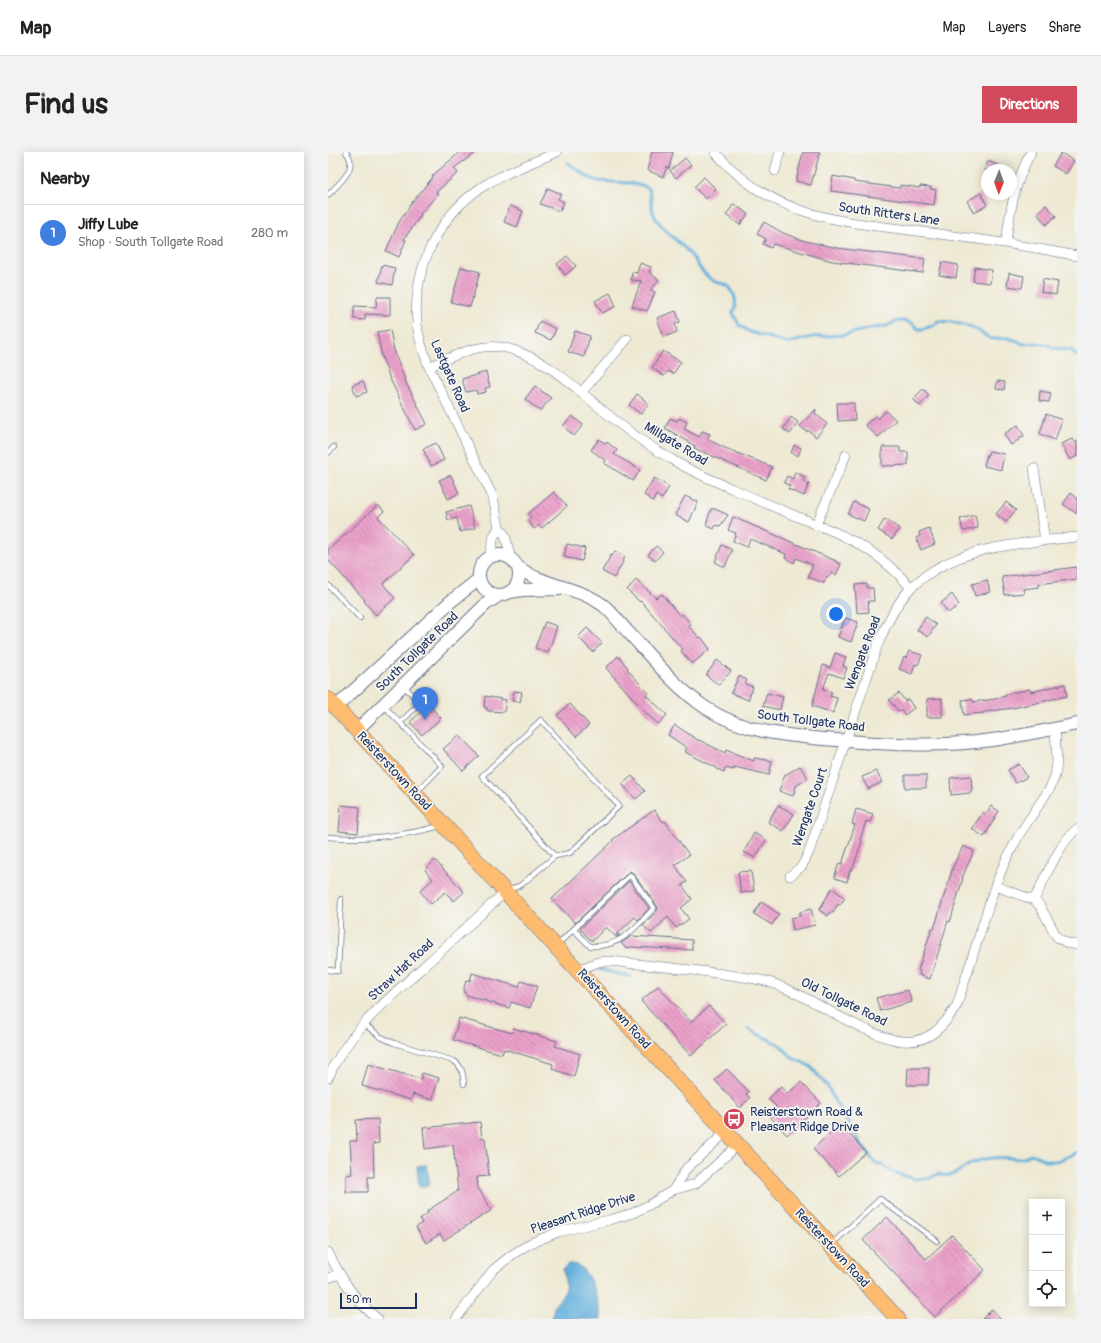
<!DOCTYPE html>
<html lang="en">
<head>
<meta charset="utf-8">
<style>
  body { margin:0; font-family:Pangolin,sans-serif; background:#f2f2f2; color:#222 }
  .controls { position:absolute; right:12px; bottom:12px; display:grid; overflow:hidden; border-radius:0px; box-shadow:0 2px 10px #0003 }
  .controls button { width:36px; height:36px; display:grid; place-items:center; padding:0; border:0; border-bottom:1px solid #e0e0e0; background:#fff; color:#222; font:20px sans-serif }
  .compass { position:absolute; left:653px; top:12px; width:36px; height:36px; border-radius:50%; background:#fff; box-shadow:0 2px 10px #0003; rotate:181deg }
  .scale { position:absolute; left:12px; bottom:10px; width:77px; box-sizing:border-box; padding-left:4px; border:2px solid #1b2f5e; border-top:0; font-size:11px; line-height:14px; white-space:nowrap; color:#1b2f5e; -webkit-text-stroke:3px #f6f6f2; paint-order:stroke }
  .you { position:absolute; left:508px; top:462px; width:14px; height:14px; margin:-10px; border:3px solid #fff; border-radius:50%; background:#1a73e8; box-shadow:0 0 0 6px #1a73e833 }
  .badge { display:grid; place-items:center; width:26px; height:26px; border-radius:50%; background:#d1495b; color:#fff; font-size:13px; font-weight:700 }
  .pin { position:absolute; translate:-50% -33px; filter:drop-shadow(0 1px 2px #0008) }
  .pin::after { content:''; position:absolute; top:21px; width:14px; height:12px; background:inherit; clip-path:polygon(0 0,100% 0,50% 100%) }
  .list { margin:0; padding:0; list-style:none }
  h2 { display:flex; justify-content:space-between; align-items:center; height:52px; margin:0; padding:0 16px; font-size:17px }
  h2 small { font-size:13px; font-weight:400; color:#767676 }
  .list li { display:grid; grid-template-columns:26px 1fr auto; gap:12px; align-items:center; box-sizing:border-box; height:56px; padding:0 16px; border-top:1px solid #e0e0e0 }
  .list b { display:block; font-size:15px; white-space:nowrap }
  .list p { margin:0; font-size:13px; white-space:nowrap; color:#767676 }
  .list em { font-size:13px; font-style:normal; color:#767676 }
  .icon { flex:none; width:22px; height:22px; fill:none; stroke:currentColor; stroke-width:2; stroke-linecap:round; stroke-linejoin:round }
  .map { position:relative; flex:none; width:749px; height:1167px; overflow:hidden; border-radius:0px }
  header { display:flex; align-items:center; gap:24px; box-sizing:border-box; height:56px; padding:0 20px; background:#fff; border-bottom:1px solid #e0e0e0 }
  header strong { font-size:19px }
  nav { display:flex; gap:22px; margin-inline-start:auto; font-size:14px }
  .intro { display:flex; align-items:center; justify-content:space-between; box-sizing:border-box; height:96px; padding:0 24px }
  h1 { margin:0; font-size:28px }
  .button { padding:10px 18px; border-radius:0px; background:#d1495b; color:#fff; font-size:14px; font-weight:700 }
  main { display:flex; gap:24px; padding:0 24px }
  aside { flex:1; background:#fff; border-radius:0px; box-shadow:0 2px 10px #0003 }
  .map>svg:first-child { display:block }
</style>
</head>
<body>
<header>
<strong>Map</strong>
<nav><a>Map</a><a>Layers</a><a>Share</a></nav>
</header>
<div class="intro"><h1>Find us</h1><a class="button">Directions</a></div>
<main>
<aside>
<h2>Nearby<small></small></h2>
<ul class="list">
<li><span class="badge" style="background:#3f7fe0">1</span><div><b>Jiffy Lube</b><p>Shop · South Tollgate Road</p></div><em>280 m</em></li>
</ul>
</aside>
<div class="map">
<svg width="749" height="1167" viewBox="0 0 749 1167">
  <defs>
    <pattern id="building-back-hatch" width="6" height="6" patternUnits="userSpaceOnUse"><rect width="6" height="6" fill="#eba1ca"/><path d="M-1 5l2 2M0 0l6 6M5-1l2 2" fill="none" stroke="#be84a7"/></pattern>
  </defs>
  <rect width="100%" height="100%" fill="#f6f6f2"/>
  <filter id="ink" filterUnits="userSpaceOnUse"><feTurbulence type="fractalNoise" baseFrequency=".025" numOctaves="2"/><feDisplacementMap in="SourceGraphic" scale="8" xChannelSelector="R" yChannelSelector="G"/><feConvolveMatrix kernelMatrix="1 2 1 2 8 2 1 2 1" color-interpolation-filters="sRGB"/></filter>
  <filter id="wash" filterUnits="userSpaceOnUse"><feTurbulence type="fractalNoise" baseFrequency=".012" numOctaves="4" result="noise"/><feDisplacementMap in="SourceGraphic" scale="16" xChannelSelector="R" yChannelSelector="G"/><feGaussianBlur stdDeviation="0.9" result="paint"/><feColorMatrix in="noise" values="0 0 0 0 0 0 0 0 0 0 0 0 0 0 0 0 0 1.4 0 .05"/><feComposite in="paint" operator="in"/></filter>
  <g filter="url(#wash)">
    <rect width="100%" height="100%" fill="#eee9d3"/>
    <path fill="#64b1dd" stroke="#40709e" d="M99 1013 102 1033 91 1035 89 1014Z
      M240 1112C243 1112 247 1112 249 1113 263 1120 272 1153 273 1167H224L226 1154 234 1145 238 1134 235 1117Z"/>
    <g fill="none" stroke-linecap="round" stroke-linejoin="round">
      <path stroke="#64b1dd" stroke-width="3" d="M240 11 260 25 270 29 301 31 316 34 321 37C323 45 323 56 326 63 334 79 351 88 362 102 368 109 371 117 378 123 381 126 385 129 388 130 393 132 398 131 402 136 408 144 409 153 405 161L411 173 422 180 459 191 484 185 516 183 540 177 559 174 569 169H578L585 172 590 177H595L606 173 610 169 624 170 644 175 663 187 680 186 690 189 695 192 708 191 721 193 724 196 743 198 749 204
        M271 817 303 825
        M420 877 452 893 465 906 482 914 500 935 505 946 535 995 547 1011 554 1013 565 1020 587 1027 602 1026 610 1022C629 1028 634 1013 650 1009 660 1006 671 1005 682 1006 686 1006 690 1008 694 1006 697 1006 700 1003 702 1002 710 1003 711 1006 717 1008 729 1012 739 1005 749 1000"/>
    </g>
    <g id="blocks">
      <path fill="url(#building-back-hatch)" d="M132 0H149L126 16 130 21 108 40 110 42 92 62 93 63 76 87 78 88 71 105 58 99 71 70 85 49 105 25 104 24Z
        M324 0H345L341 17 339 15 335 25 319 18Z
        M475 0H492L483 33 468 29Z
        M733 1 746 9 738 22 725 14Z
        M357 6 363 13 348 26 342 19Z
        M660 9 682 18H656Z
        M505 24 526 28V30L572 36V33L592 36V34L603 35 602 37 608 38 606 53 503 39Z
        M376 25 388 37 378 47 366 35Z
        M220 36 233 42 230 47 236 50 232 59 212 52Z
        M653 41 659 53 646 61 639 49Z
        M406 52 420 62 412 73 398 63Z
        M718 53 728 64 718 73 709 61Z
        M182 54 195 59 189 75 176 70Z
        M436 70 455 81 477 89 509 96 597 107 595 121 504 109 445 92 443 96 435 92 438 87 429 82Z
        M239 104 248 114 237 123 229 112Z
        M614 110 630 113 628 126 611 123Z
        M312 111 323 115 321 120 331 128 323 138 327 140 319 159 304 154 313 129 303 128 304 120 309 121Z
        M54 113 67 116 64 133 50 130Z
        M133 115 152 120 142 155 123 150Z
        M647 115 664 118 662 131 645 129Z
        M681 121 696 124 694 136 679 134Z
        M715 127 730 130 728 143 713 140Z
        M282 141 288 154 274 161 267 149Z
        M49 145H62V163L37 162V168L26 167V154L48 155Z
        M348 159 352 170 347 172 349 180 336 185 329 166Z
        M212 169 228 177 223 188 207 181Z
        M62 178 66 198 78 231 99 272 87 278 62 227 54 205 49 180Z
        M247 179 262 184 256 205 240 200Z
        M335 199 353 210 345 222 340 219 336 224 324 216Z
        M158 220 162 235 157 236 158 240 149 242 148 238 138 240 134 227Z
        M35 229 39 240 28 244 24 233Z
        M669 229 677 230 676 238 668 237Z
        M207 234 223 246 212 259 197 247Z
        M595 237 601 243 592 254 585 247Z
        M712 239 723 241 721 250 711 249Z
        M309 242 321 252 313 262 301 253Z
        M509 251H526L527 268 510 269Z
        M488 257 487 261 499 272 488 285 480 278 479 280 472 274Z
        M558 259 568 268 550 285 537 273 547 264 550 267Z
        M718 262 734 268 727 288 712 282Z
        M244 264 255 273 246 284 235 274Z
        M463 265 470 270 462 282 455 277Z
        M342 266 349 269 351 266 359 270 356 277 371 285 374 279 382 282 379 287 397 296 444 315 438 328 366 296 367 294 361 291V290L337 276Z
        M690 273 696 284 683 293 676 282Z
        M271 287 278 292 279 290 289 298 286 302 312 318 305 329 276 311 278 309 263 298Z
        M744 287 746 291 749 289V304L742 308 733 292Z
        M108 291 116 308 103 314 95 297Z
        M466 293 473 296 470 304 463 301Z
        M554 295H572V300H580V313L554 314Z
        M661 299 676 302 673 318 656 314 659 302 660 303Z
        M467 320 477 325 475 329 481 331 476 344 460 337 462 334 456 331 459 324 465 327Z
        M123 323 131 341 120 347 111 328Z
        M326 326 341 335 334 347 328 343 325 349 316 343Z
        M226 340 239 354 214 376 211 373 206 377 200 369 203 365 200 362Z
        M743 341 749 346V362L735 352Z
        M357 344 370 350 361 370 347 363Z
        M526 350 541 357 536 369 520 362Z
        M678 350 688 358 678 370 668 362Z
        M50 353 56 359 50 365 86 403 55 432 67 446 48 463 36 449 37 448 0 408V398Z
        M141 354 147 376 132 380 129 366 120 368 118 360Z
        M383 357H387L400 363 392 374 388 373 386 377 378 373Z
        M647 363 650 376 635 379 632 367Z
        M405 365 508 409V410L513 412 508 423 503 421 501 425 499 424 496 431 480 425 485 413 468 406 466 411 457 406 458 402 422 387 419 395 405 389 408 381 400 378Z
        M557 367 572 377 564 387 550 378Z
        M601 376 607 392 593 398 588 386 592 384 591 380Z
        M239 392 257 396 254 409 236 405Z
        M394 393 404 398 397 415 387 410Z
        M328 394 335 400 327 409 320 403Z
        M287 399 297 405 294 410H295L286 426 274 419 283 403 284 404Z
        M748 415 749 427 711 432V435L695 437 696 441 677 443 674 425Z
        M308 428 328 446 334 442 352 464 354 462 363 472 360 474 372 486 373 485 382 497 364 512 353 499 355 498 313 449 312 450 299 438Z
        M659 428 662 440 647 444 644 432Z
        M539 432V436H545L546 449H540L541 460 529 461 527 433Z
        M624 442 631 453 620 461 613 451Z
        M598 465 608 473 600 485 589 478Z
        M517 466 530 470 523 490 510 485Z
        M217 470 229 474 220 501 207 496Z
        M259 476 274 491 265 500 250 485Z
        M581 499 594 503 590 513 587 512 584 522 571 517 576 505 578 506Z
        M507 501 518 505 515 514 519 516 515 526 501 521 495 537 504 540 502 544 509 546 505 561 484 554 495 513 502 516Z
        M290 504 300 516 299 517 320 541 318 543 339 563 330 572 319 562 278 516Z
        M389 508 403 519 391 533 378 523Z
        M411 524 419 528 417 532 425 535 420 548 403 541Z
        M737 532 739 544 685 556 656 560V561L636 563 634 548 644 547 645 550 667 547 678 544V542L702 537 703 540Z
        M186 539 194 540 192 550 184 549Z
        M439 541 455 545 452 558 435 554Z
        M571 541 577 549 580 547 586 556 577 563 574 558 571 560 561 548Z
        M157 544 178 548 176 560 161 559 159 558V556L156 555Z
        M614 546V565H599V547Z
        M242 552 261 573 248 585 229 563Z
        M101 553 113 566 94 583 82 570Z
        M347 573 371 589V588L397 601 398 598 426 609V606L444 609 441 623 406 615V618L397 616 396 620 389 617V616L357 600 359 596 340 583Z
        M131 583 151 604 135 619 115 597Z
        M691 612 699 625 688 631 680 618Z
        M472 614 480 626 468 634 465 644 451 639 457 623Z
        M548 619 554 630 540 637 534 625Z
        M577 623H598V636H577Z
        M304 624 317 639 308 647 294 632Z
        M643 624 644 638H643V641L623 643 622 626Z
        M13 653 32 655 30 681 11 679Z
        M450 653 466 662 455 679 440 670Z
        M663 654 671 659 656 685 644 677 655 660 658 662Z
        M528 657 545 662 542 670 538 669 532 688 534 689 525 716 524 718H522L519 730 507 726V723L511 711 514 712 527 673 524 672Z
        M326 658 335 670 337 669 361 703 347 713 359 730 354 733 364 747 353 756 361 767 348 776 340 765 323 781 315 773 329 759 330 755 305 721 302 719 247 771 224 747 285 689 284 688Z
        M426 681 438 688 427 706 416 700Z
        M635 694 646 699 634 726H635L622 770 620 769 602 827 591 823 592 819 590 818 604 776 606 777 625 715Z
        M107 708 136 740 126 749 117 740 103 752 92 739 105 727 97 718Z
        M423 719 426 739 413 741 410 720Z
        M301 729 321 756 310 768 307 765 288 783H292L289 785H288L278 775 264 789 252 777Z
        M504 736 517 746 512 753 510 752 505 761 502 760 500 764 491 758Z
        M433 750 451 762 444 773 426 762Z
        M483 757 487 773 465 778 463 766 472 764V760Z
        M304 784 364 788V798L304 795 298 796 293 791Z
        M144 821 191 835 193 829 209 834 202 856 183 850 181 856 138 843V841L135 840 138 828 142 829Z
        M330 834 363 870 381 854 398 872 363 904 313 849Z
        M580 838 584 850 552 859 548 846Z
        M131 866 184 881 185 876 229 889 227 894 252 902 246 924 224 917 225 912 176 897 174 902 125 888Z
        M40 912 93 927 94 921 111 926 104 948 85 942 83 948 34 934Z
        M580 916H601L600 933H579Z
        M399 917 421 940 418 942 422 946 412 956 387 928Z
        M473 930 493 951 459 983 440 962 448 954 440 947 453 935 459 942Z
        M50 967 51 991 45 992 46 1025H40V1040H18V1023L24 1022 22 989H29L28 968Z
        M152 970 154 986H157L161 1024 149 1025 150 1036 164 1058 116 1088 112 1082 98 1091 88 1075 94 1071 92 1067 100 1061 99 1059 130 1039 125 993 97 997 95 976Z
        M512 972 538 1000 511 1024 485 997Z
        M559 1065 598 1107 624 1083 657 1118 607 1165 535 1088Z
        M664 1157 673 1167H654Z"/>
    </g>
  </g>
  <g filter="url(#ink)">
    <use href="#blocks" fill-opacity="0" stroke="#657087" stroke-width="1"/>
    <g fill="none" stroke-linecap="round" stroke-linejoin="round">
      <g stroke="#657087" stroke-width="6">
        <path id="service" d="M0 43C10 32 32 16 18 0
          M0 301 6 295
          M0 433 32 466
          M55 553 114 614 88 641
          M73 570 92 551 76 534
          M0 685C36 688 77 684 112 674
          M179 739 193 733 227 704 242 701 291 654 213 568 154 624 227 704
          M229 793 302 723 326 756C307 776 293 796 262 794L246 778
          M0 818 10 819 13 747
          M36 872 53 885 66 891 126 909C135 915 135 923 136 932
          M504 1092 552 1047 609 1089"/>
      </g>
      <g stroke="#657087" stroke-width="10">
        <path id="minor" d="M387 0C445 68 515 69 596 80 647 87 699 93 749 104
          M447 19 452 0
          M678 91C682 57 687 30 703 0
          M101 215C126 204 154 188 182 197 224 209 254 243 288 269 305 283 324 296 343 307 362 319 384 328 405 337 430 348 455 359 480 369 493 375 507 379 519 386 544 398 565 415 583 436
          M253 241 299 187
          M706 316 717 389
          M488 373 518 303
          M161 406 166 384 171 375
          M183 407 177 383 171 375 165 345 101 215C96 201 90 186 89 171 84 118 110 64 154 35 177 20 204 11 229 0
          M462 724 474 714 481 700 549 495C557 475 568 450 584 435 628 393 691 392 749 385
          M667 734 706 748 712 754 729 785 739 791 749 793
          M706 748C716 729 732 689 749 677
          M250 818 270 810 282 809C315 813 348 816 381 820 401 823 422 825 441 830 475 841 506 864 539 878 550 883 562 888 574 889 601 892 616 874 629 853L667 734 677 710 691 683 722 636 727 624 729 611 727 577
          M0 926C19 881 58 849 94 816 122 791 150 765 177 740
          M345 1038 358 1017 398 980
          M0 1100C13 1126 27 1149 50 1167
          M0 1126 11 1122
          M128 1167 165 1118 185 1102 203 1091 230 1080 281 1068 305 1061 321 1053 345 1038 367 1032 410 993"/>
      </g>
      <g stroke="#657087" stroke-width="14">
        <path id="tertiary" d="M151 423a20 20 0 1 1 40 0a20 20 0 1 1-40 0Z
          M190 415C197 420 204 425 212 427 233 436 256 439 275 453 285 461 293 473 302 482 326 508 348 536 378 556 415 580 453 583 496 587 552 592 608 596 664 588 692 584 721 578 749 572
          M182 440 194 438 232 437
          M8 555 122 450 151 427
          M29 578 158 452 170 444"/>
      </g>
      <g stroke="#657087" stroke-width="16">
        <path id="primary" d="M0 547 570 1167"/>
      </g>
      <use href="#service" stroke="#fff" stroke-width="4.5"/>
      <use href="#minor" stroke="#fff" stroke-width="9"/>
      <use href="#tertiary" stroke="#fff" stroke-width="12"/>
      <use href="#primary" stroke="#febc70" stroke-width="15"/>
    </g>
  </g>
  <defs>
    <g id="bus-disc" transform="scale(1.15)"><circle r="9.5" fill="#d1495b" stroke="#f6f6f2"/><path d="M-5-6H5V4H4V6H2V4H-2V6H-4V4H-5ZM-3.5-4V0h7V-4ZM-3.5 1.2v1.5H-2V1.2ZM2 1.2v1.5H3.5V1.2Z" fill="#fff"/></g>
  </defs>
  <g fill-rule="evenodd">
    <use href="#bus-disc" x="406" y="967"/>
  </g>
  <g text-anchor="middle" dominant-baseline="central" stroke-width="3.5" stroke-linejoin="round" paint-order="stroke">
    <g font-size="13" fill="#1b2f5e" stroke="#f6f6f2">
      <text transform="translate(561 62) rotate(8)">South Ritters Lane</text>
      <text transform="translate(122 224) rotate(66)">Lastgate Road</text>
      <text transform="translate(348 292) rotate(31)">Millgate Road</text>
      <text transform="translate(89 500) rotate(-44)">South Tollgate Road</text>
      <text transform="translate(535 501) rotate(-69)">Wengate Road</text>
      <text transform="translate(483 569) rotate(7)">South Tollgate Road</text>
      <text transform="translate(66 619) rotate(47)">Reisterstown Road</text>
      <text transform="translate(482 655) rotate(-71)">Wengate Court</text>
      <text transform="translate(73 818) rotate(-43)">Straw Hat Road</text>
      <text transform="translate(516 850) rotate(26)">Old Tollgate Road</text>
      <text transform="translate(286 857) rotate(48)">Reisterstown Road</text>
      <text transform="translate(255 1061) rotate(-18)">Pleasant Ridge Drive</text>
      <text transform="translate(504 1096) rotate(47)">Reisterstown Road</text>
    </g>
    <g font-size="13" fill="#1b2f5e" stroke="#f6f6f2" text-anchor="start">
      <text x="422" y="960">Reisterstown Road &amp;<tspan x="422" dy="15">Pleasant Ridge Drive</tspan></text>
    </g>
  </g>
</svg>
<div class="controls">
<button>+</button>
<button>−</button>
<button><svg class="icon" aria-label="locate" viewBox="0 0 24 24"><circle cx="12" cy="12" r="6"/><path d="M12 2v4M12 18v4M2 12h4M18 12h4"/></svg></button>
</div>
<svg class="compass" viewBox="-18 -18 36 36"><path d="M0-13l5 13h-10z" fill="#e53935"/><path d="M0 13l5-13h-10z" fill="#767676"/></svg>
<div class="scale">50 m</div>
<div class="you"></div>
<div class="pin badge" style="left:97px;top:568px;background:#3f7fe0">1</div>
</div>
</main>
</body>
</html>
